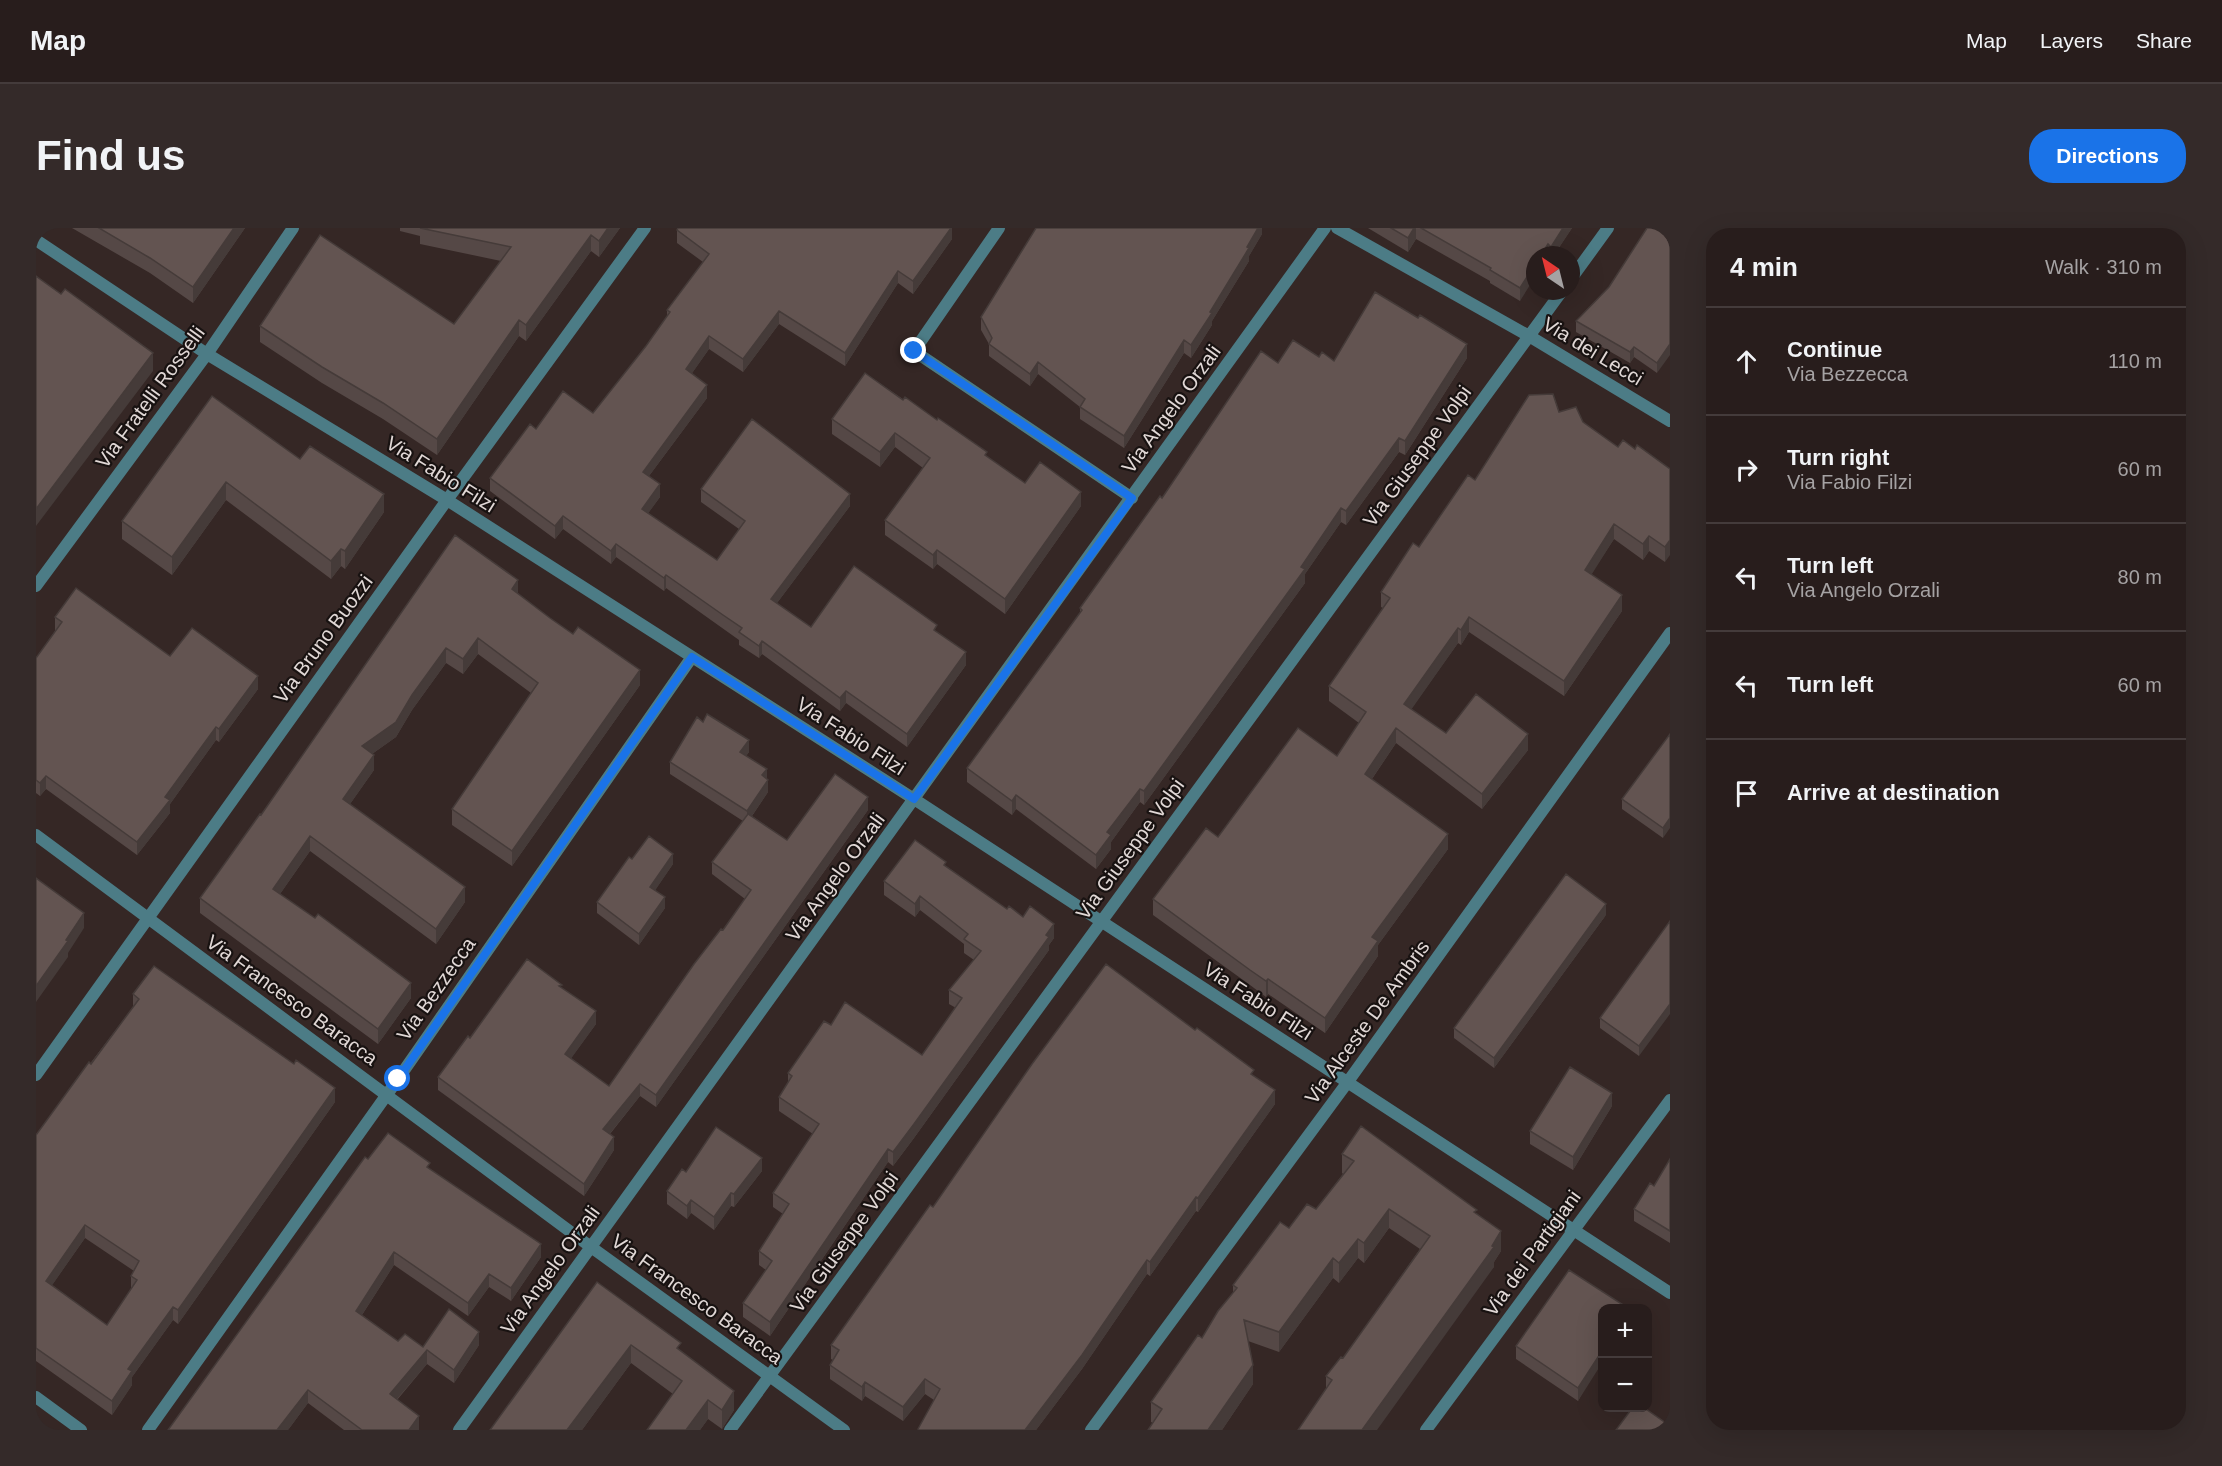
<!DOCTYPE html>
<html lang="en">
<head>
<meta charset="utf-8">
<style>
  body { margin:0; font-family:Helvetica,sans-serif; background:#342a29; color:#f1f3f6 }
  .controls { position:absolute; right:18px; bottom:18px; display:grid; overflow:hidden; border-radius:12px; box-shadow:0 6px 24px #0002 }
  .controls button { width:54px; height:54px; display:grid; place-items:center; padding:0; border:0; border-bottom:2px solid #443b3b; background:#281d1c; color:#f1f3f6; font:30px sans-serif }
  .compass { position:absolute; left:1490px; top:18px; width:54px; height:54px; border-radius:50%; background:#281d1c; box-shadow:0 6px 24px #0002; rotate:325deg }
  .stop { position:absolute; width:18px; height:18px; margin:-14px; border:4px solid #1a73e8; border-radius:50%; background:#fff }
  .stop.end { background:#1a73e8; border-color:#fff; box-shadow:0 2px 6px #0008 }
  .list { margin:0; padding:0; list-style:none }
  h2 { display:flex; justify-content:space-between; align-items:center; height:78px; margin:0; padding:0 24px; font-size:26px }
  h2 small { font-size:20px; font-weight:400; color:#a5a2a3 }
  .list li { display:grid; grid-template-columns:39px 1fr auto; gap:18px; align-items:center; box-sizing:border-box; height:108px; padding:0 24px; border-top:2px solid #443b3b }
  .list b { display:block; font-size:22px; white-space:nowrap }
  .list p { margin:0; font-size:20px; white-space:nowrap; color:#a5a2a3 }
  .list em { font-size:20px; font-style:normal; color:#a5a2a3 }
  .icon { flex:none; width:33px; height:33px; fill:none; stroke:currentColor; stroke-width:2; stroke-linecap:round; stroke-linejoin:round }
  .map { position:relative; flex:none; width:1634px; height:1202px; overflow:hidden; border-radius:24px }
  header { display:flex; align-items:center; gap:36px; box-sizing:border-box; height:84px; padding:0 30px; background:#281d1c; border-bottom:2px solid #443b3b }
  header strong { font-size:28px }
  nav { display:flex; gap:33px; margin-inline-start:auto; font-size:21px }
  .intro { display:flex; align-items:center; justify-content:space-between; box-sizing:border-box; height:144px; padding:0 36px }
  h1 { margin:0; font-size:42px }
  .button { padding:15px 27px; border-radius:24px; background:#1a73e8; color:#fff; font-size:21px; font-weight:700 }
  main { display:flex; gap:36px; padding:0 36px }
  aside { flex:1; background:#281d1c; border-radius:24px; box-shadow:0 6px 24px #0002 }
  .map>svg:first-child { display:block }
</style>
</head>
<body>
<header>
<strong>Map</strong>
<nav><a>Map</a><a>Layers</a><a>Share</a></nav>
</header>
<div class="intro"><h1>Find us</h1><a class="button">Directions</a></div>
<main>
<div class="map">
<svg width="1634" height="1202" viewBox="0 0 1634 1202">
  <rect width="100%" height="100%" fill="#352725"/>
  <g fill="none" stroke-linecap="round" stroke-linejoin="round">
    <path stroke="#4c7c86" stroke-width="12" d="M963 0 878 123 1096 270
      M1301 0 1493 108 1634 193
      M0 12 171 126 411 272 878 571 1634 1065
      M1535 51 1572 0
      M0 358 171 126 257 0
      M0 607 555 1019 808 1202
      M0 847 411 272 609 0
      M0 1169 45 1202
      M112 1202 362 851 656 429
      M423 1202 1289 0
      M694 1202 1526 63
      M1055 1202 1311 855 1634 405
      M1390 1202 1634 872"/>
  </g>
  <path fill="#554846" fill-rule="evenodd" d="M36 0H209L157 75 114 45Z
    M364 0H584L563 29 555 23 490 113 483 108 401 227 347 191 286 155 224 114V98L418 96 465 33 384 16V8L364 3Z
    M916 0V11L877 66 862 55 809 138 743 96 707 144 673 121 656 145 671 170 613 248 624 269 612 285 681 332 703 301 665 274V261L814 278 741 375 775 399 901 404 930 437 871 519 810 475 804 483 726 426 723 430 703 417V412L630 360 628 363 580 329 575 336 527 301 519 311 454 263V250L500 201 557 185 610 118 631 88V82L667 34 641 15V2Z
    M1226 0V6L1213 28V33L1176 93V97L1155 130 1148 125 1088 220 1044 191V179L1002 146 994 158 953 128V116L945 102V89Z
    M1332 0H1536L1518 27H1499L1484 73 1454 55V53L1380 11 1372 24Z
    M1634 0 1621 145 1598 129 1594 135 1540 104V93L1573 59Z
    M1283 129 1298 133 1431 130 1369 227 1363 224 1310 297 1305 294 1269 346V355L1108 577 1104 574 1075 614V621L1060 641 980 581 976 587 931 554V540L1044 385V380L1126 270 1242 135Z
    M829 145 989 255 1045 278 969 386 901 336 897 341 849 307V292L887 240 859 219 844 239 796 206V191Z
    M176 168 264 231 348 284 309 341 305 338 295 351 190 272 136 347 86 311V293Z
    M1523 184 1547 194 1582 219 1599 221 1634 241 1629 334 1613 323 1607 332 1578 311 1555 346 1586 383 1528 468 1433 404 1425 417 1422 415 1375 481 1410 505 1492 522 1446 581 1360 515 1336 551 1412 621 1342 717V728L1289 805 1232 766 1230 769 1214 757 1117 687V671L1182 609 1301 528 1323 495 1293 473V458L1347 380 1345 379V364L1439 252Z
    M419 307 482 366 604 457 476 638 416 597V581L495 465 442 426 427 446 410 435 376 482 360 509 336 526 338 542 314 576 429 674 400 716 274 623 244 666 375 770 342 816 164 685V670L225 587Z
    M19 389 134 428 222 461 183 514 180 512 134 576V585L101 627 10 561 4 568 0 565V430L19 403Z
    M1634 506 1627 610 1586 581V571Z
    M713 524 710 528 731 551 732 564 716 588 751 612 832 582 620 879 604 868 574 906 578 922 548 968 402 862V849L434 810 526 760 560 796 535 830 573 858 709 671 676 646V634L707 593 634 546V534Z
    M596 631 637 636 619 662 629 680 603 717 561 685V674Z
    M910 638 971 681 1018 710 1013 717V722L878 910 857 938 852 934 734 1108 707 1089V1075L730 1042 723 1037V1023L747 986 737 979V965L777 906 743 883V869L752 854V845L795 797 886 827 920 780 913 776V762L938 732 928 725V716L884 682 879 689 848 667V653Z
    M1570 687 1458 840 1418 810V800Z
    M1634 693 1603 828 1564 800V790Z
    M97 766 299 874 142 1096 137 1092 96 1149V1157L76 1187 0 1133V907L97 779ZM49 1010 98 1043 95 1048V1061L71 1097 16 1057Z
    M1218 848 1239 876 1162 984 1160 983 1114 1048 1111 1046 1046 1141 1000 1202H882L898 1172 889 1166 867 1193 829 1168 826 1173 794 1151V1137L797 1132 795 1131V1117L897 979Z
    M1576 878 1537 942 1494 916V903Z
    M1306 926 1441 986 1465 1023 1458 1034V1039L1290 1161V1148L1307 1130 1384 1021 1353 1000 1328 1035 1322 1030 1303 1055 1297 1050 1243 1124 1212 1113 1217 1156 1186 1202H1112L1117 1195 1115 1194V1174L1166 1110 1197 1065V1057L1253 1000 1280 981 1307 946 1306 945Z
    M332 931 394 941 505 1029 475 1073 453 1059 432 1088 358 1037 326 1087 362 1113 387 1119 443 1117 418 1155 391 1136 361 1172 383 1202H308L272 1175 252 1202Z
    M1634 931V1015L1598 993V981L1618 958Z
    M726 943 698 979 695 978 678 1002 655 985 651 991 631 976V963L650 944Z
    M561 1054 645 1123 698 1182 686 1201 672 1191 664 1202H611L637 1166 595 1135 546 1202H454Z
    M1592 1080 1542 1173 1480 1131V1118Z"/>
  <path fill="#453b39" d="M198 0H209L157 75V59Z
    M572 0H584L563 29V13Z
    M915 0H916V11L877 66V53Z
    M1222 0H1226V6L1213 28V33L1176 93V97L1155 130V117Z
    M1378 0H1380V11L1372 24V10Z
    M1527 0H1536L1518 27H1515V19Z
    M555 7V23L490 113V97Z
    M1512 16V27H1505Z
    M1499 36V49L1484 73V60Z
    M862 43V55L809 138V125Z
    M743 83V96L707 144V131Z
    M483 92V108L401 227V211Z
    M673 108V121L650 154V141Z
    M1148 112V125L1088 220V208Z
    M1431 116V130L1369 227V213Z
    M1634 116V127L1621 145V135Z
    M1598 119V129L1594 135V124Z
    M117 125V143L0 298V281Z
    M1002 134V146L994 158V146Z
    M671 157V170L607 256V244Z
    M859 205V219L844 239V224Z
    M1363 210V224L1310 297V283Z
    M190 254V272L136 347V329Z
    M624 256V269L606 294V281Z
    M1045 264V278L969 386V371Z
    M348 266V284L309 341V323Z
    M814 266V278L735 383V371Z
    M1305 280V294L1269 346V355L1108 577V563Z
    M527 288V301L519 311V298Z
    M1578 296V311L1549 357V342Z
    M1613 308V323L1607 332V316Z
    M1634 312V327L1629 334V319Z
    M580 316V329L575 336V323Z
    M305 321V338L295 351V333Z
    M901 322V336L897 341V327Z
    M630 347V360L628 363V350Z
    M482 352V368L476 361Z
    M1586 367V383L1528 468V453Z
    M1433 389V404L1425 417V402Z
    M1422 400V415L1368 492V476Z
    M442 410V426L427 446V431Z
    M726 413V426L723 430V418Z
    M410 420V435L376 482 360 509 326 533V518L376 467Z
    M930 424V437L871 519V506Z
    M604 442V457L476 638V623Z
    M222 448V461L183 514V501Z
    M810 463V475L804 483V470Z
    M180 499V512L134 576V585L101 627V614L129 569Z
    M1360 500V515L1329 561V546Z
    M1492 506V522L1446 581V566Z
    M713 512V524L704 536V524Z
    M338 527V542L307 586V571Z
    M731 541V553L726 547Z
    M10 548V561L4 568V555Z
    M732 552V564L711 595V583Z
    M1104 561V574L1075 614V621L1060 641V627L1071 604Z
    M980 567V581L976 587V573Z
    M832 569V582L620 879V867Z
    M1634 590V600L1627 610V600Z
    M1412 606V621L1342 717V728L1289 805V790L1336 709Z
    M274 608V623L237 676V661Z
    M637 626V636L614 670V659Z
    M429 659V674L400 716V701Z
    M884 668V682L879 689V676Z
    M629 669V680L603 717V706Z
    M1570 676V687L1458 840V830Z
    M48 685V700L32 725V729L0 774V758Z
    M1018 696V710L1013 717V722L878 910 857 938V924Z
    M1232 751V766L1230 769V753Z
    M375 755V770L342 816V801Z
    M1634 776V786L1603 828V818Z
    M560 783V796L529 839V826Z
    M604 856V868L567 914V901Z
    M299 860V874L142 1096V1082Z
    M1239 862V876L1162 984V970Z
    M1576 865V878L1537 942V929Z
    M578 909V922L548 968V956Z
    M852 921V934L734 1108V1094Z
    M726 930V943L698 979V966Z
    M695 965V978L678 1002V989Z
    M1160 969V983L1114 1048V1034Z
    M655 972V985L651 991V978Z
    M1353 981V1000L1328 1035V1015Z
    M49 997V1010L10 1066V1053Z
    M1465 1003V1023L1458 1034V1039L1341 1202H1326L1456 1018Z
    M1322 1011V1030L1303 1055V1035Z
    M505 1016V1029L475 1073V1060Z
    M358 1024V1037L320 1096V1083Z
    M1297 1030V1050L1243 1124V1104Z
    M1111 1032V1046L1046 1141 1000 1202H989Z
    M453 1046V1059L432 1088V1075Z
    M137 1079V1092L96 1149V1157L76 1187V1173L92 1141Z
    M443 1104V1117L418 1155V1142Z
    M595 1117V1135L546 1202H531Z
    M391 1122V1136L354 1179V1166Z
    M1566 1123V1135L1542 1173V1160Z
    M1217 1137V1156L1186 1202H1172Z
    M889 1151V1166L867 1193V1179Z
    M829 1154V1168L826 1173V1159Z
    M272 1162V1175L252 1202H241Z
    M698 1163V1182L686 1201V1182Z
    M672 1172V1191L664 1202H650Z
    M383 1188V1202H373Z"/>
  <path fill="#635451" stroke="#453b39" stroke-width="1.5" fill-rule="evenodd" d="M63 0H198L157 59 114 30Z
    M384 0H572L563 13 555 7 490 97 483 92 401 211 347 175 286 139 224 98 284 7 418 96 475 19Z
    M642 0H915L877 53 862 43 809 125 743 83 707 131 673 108 650 141 671 157 607 244 624 256 606 281 681 332 709 293 665 261 716 191 814 266 735 371 775 399 818 338 901 397 898 402 930 424 871 506 810 463 804 470 726 413 723 418 703 404 706 400 687 387 630 347 628 350 580 316 575 323 527 288 519 298 454 250 494 196 500 201 527 163 557 185 610 118 634 84 631 82 673 26 641 2Z
    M1000 0H1222L1211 19 1213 20 1174 84 1176 85 1155 117 1148 112 1088 208 1044 179 1049 171 1002 134 994 146 953 116 956 110 945 89Z
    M1355 0H1378L1372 10Z
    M1385 0H1527L1515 19 1512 16 1505 27H1499V36L1484 60 1454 42 1455 40Z
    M1611 0H1634V116L1621 135 1598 119 1594 124 1540 93 1573 59Z
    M0 48 25 66 29 61 117 125 0 281Z
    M1339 64 1382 90 1384 87 1431 116 1369 213 1363 210 1310 283 1305 280 1265 339 1269 341 1108 563 1104 561 1071 604 1075 607 1060 627 980 567 976 573 931 540 1046 382 1044 380 1124 268 1126 270 1225 123 1242 135 1257 112 1283 129 1286 124 1298 133Z
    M829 145 867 172 869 169 901 192 902 190 951 224 949 227 989 255 1004 234 1045 264 969 371 901 322 897 327 849 292 894 230 859 205 844 224 796 191Z
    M1517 166 1523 184 1540 179 1547 194 1582 219 1587 212 1599 221 1601 217 1634 241V312L1629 319 1613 308 1607 316 1578 296 1549 342 1586 367 1528 453 1433 389 1425 402 1422 400 1368 476 1410 505 1440 466 1492 506 1446 566 1360 500 1329 546 1412 606 1336 709 1342 713 1289 790 1232 751 1230 753 1214 742 1117 671 1170 600 1182 609 1262 500 1301 528 1330 484 1293 458 1354 370 1345 364 1377 315 1383 319 1432 247 1439 252 1493 167Z
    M176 168 264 231 274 218 348 266 309 323 305 321 295 333 190 254 136 329 86 293Z
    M419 307 482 352 476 361 514 390 537 406 542 399 604 442 476 623 416 581 502 455 442 410 427 431 410 420 376 467 360 494 326 518 338 527 307 571 429 659 400 701 274 608 237 661 279 690 282 686 375 755 342 801 164 670 224 586 225 587Z
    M40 360 134 428 156 400 222 448 183 501 180 499 129 569 134 572 101 614 10 548 4 555 0 552V430L26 394 19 389Z
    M671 486 713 512 704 524 731 541 726 547 732 552 711 583 634 534 661 489 667 494Z
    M1634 506V590L1627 600 1586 571Z
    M799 546 832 569 620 867 604 856 567 901 578 909 548 956 402 849 432 808 434 810 491 731 526 757 523 758 560 783 529 826 573 858 658 736 685 701 687 702 715 662 676 634 712 586 751 612Z
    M613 608 637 626 614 659 629 669 603 706 561 674 593 629 596 631Z
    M879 612 910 634 908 637 971 681 973 678 987 689 994 678 1018 696 1010 707 1013 709 878 896 857 924 852 921 734 1094 707 1075 736 1033 723 1023 753 976 737 965 783 896 743 869 756 848 752 845 788 793 795 797 809 774 886 827 926 770 913 762 945 723 928 711 932 706 884 668 879 676 848 653Z
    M1530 646 1570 676 1458 830 1418 800Z
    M0 650 48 685 30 712 32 713 0 758Z
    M1634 693V776L1603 818 1564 790Z
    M1070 736 1159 802 1161 800 1218 842 1215 846 1239 862 1162 970 1160 969 1114 1034 1111 1032 1046 1127 989 1202H883L882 1201 904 1161 889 1151 867 1179 829 1154 826 1159 794 1137 803 1122 795 1117 894 977 897 979 996 836Z
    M118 738 258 836 260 832 299 860 142 1082 137 1079 92 1141 96 1143 76 1173 0 1120V907L53 834 55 836 103 771 97 766ZM49 997 103 1033 95 1048 101 1052 71 1097 10 1053Z
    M1534 839 1576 865 1537 929 1494 903Z
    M1325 898 1441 982 1438 984 1465 1003 1456 1018 1458 1019 1326 1202H1262L1296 1152 1290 1148 1305 1129 1307 1130 1394 1008 1353 981 1328 1015 1322 1011 1303 1035 1297 1030 1243 1104 1208 1092 1217 1137 1172 1202H1112L1126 1181 1115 1174 1162 1107 1166 1110 1182 1083 1201 1060 1197 1057 1244 994 1253 1000 1271 976 1280 981 1318 933 1306 926Z
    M680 899 726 930 698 966 695 965 678 989 655 972 651 978 631 963 646 941 650 944Z
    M352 905 394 935 391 939 505 1016 475 1060 453 1046 432 1075 358 1024 320 1083 362 1113 369 1106 387 1119 413 1081 443 1104 418 1142 391 1122 354 1166 383 1188 373 1202H326L272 1162 241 1202H132L329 929 332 931Z
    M1634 931V1003L1598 981 1614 955 1618 958Z
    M1533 1042 1592 1080H1566V1123L1542 1160 1480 1118Z
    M561 1054 645 1115 641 1120 698 1163 686 1182 672 1172 650 1202H611L646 1153 595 1117 531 1202H454Z
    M1597 1179H1607L1634 1198V1202H1580Z"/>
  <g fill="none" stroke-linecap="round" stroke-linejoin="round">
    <path stroke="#1a73e8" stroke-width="8" d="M362 851 656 429 878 571 1096 270 878 123"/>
  </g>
  <g text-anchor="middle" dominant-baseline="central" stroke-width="4.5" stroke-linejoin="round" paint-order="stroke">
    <g font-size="20" fill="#e1d8d6" stroke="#181211">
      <text transform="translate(1557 123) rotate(31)">Via dei Lecci</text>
      <text transform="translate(114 169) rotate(-54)">Via Fratelli Rosselli</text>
      <text transform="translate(1135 181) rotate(-54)">Via Angelo Orzali</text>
      <text transform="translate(1381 228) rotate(-54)">Via Giuseppe Volpi</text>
      <text transform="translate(405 246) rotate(32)">Via Fabio Filzi</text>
      <text transform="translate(287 411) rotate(-54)">Via Bruno Buozzi</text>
      <text transform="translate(815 508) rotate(33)">Via Fabio Filzi</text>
      <text transform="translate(1094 621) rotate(-54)">Via Giuseppe Volpi</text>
      <text transform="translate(799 649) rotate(-54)">Via Angelo Orzali</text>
      <text transform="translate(400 761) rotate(-55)">Via Bezzecca</text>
      <text transform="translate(256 772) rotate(36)">Via Francesco Baracca</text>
      <text transform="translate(1222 773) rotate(33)">Via Fabio Filzi</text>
      <text transform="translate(1331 794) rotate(-54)">Via Alceste De Ambris</text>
      <text transform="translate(808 1014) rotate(-54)">Via Giuseppe Volpi</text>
      <text transform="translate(1496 1025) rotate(-54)">Via dei Partigiani</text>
      <text transform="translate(514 1042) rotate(-54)">Via Angelo Orzali</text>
      <text transform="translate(661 1071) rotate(36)">Via Francesco Baracca</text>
    </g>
  </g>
</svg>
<div class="controls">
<button>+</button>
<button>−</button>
</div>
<svg class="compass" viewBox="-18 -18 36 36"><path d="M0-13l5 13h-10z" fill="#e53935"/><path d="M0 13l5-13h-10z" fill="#a5a2a3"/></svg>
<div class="stop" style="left:362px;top:851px"></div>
<div class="stop end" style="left:878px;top:123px"></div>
</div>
<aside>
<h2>4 min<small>Walk · 310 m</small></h2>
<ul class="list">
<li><svg class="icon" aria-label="ahead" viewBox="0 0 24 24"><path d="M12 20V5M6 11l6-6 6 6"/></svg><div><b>Continue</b><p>Via Bezzecca</p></div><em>110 m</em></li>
<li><svg class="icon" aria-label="right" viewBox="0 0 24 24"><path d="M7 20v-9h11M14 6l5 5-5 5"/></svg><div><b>Turn right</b><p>Via Fabio Filzi</p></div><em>60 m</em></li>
<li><svg class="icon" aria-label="left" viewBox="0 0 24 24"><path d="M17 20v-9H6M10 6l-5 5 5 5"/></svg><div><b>Turn left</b><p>Via Angelo Orzali</p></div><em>80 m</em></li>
<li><svg class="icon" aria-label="left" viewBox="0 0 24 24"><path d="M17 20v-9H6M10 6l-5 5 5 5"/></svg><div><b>Turn left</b></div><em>60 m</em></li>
<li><svg class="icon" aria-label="arrive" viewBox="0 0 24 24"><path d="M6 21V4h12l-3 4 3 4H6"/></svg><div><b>Arrive at destination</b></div></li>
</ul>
</aside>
</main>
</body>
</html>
